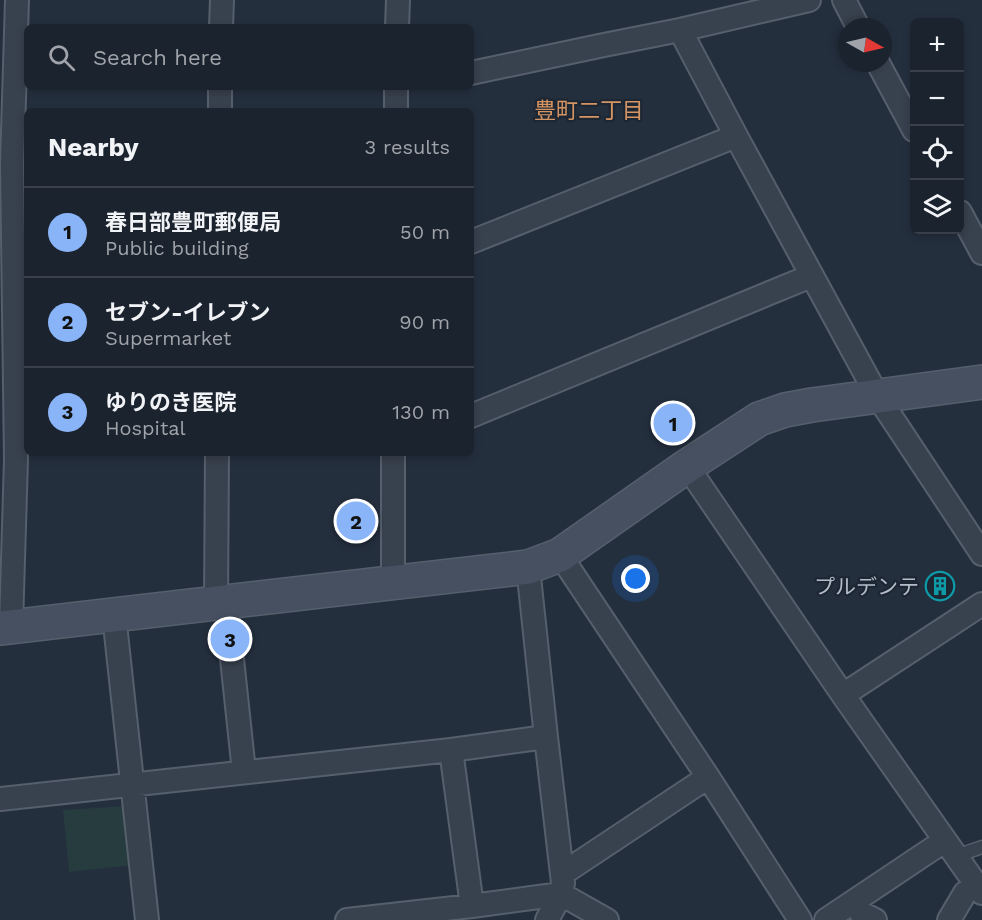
<!DOCTYPE html>
<html lang="en">
<head>
<meta charset="utf-8">
<style>
  body { margin:0; font-family:"Work Sans","Noto Sans JP",sans-serif; background:#242b36; color:#f1f3f6 }
  .controls { position:absolute; right:18px; top:18px; display:grid; overflow:hidden; border-radius:9px; box-shadow:0 3px 9px #0003 }
  .controls button { width:54px; height:54px; display:grid; place-items:center; padding:0; border:0; border-bottom:2px solid #39404a; background:#1b232e; color:#f1f3f6; font:30px sans-serif }
  .compass { position:absolute; left:838px; top:18px; width:54px; height:54px; border-radius:50%; background:#1b232e; box-shadow:0 3px 9px #0003; rotate:98deg }
  .you { position:absolute; left:636px; top:579px; width:21px; height:21px; margin:-15px; border:4px solid #fff; border-radius:50%; background:#1a73e8; box-shadow:0 0 0 9px #1a73e833 }
  .badge { display:grid; place-items:center; width:39px; height:39px; border-radius:50%; background:#8ab4f8; color:#111; font-size:20px; font-weight:700 }
  .pin { position:absolute; translate:-50% -50%; border:3px solid #fff; box-shadow:0 2px 6px #0006 }
  .list { margin:0; padding:0; list-style:none }
  h2 { display:flex; justify-content:space-between; align-items:center; height:78px; margin:0; padding:0 24px; font-size:26px }
  h2 small { font-size:20px; font-weight:400; color:#a0a4aa }
  .list li { display:grid; grid-template-columns:39px 1fr auto; gap:18px; align-items:center; box-sizing:border-box; height:90px; padding:0 24px; border-top:2px solid #39404a }
  .list b { display:block; font-size:22px; white-space:nowrap }
  .list p { margin:0; font-size:20px; white-space:nowrap; color:#a0a4aa }
  .list em { font-size:20px; font-style:normal; color:#a0a4aa }
  .icon { flex:none; width:33px; height:33px; fill:none; stroke:currentColor; stroke-width:2; stroke-linecap:round; stroke-linejoin:round }
  .map { position:relative; flex:none; width:982px; height:920px; overflow:hidden }
  .search { position:absolute; background:#1b232e; box-shadow:0 3px 9px #0003; left:24px; top:24px; width:450px; height:66px; display:flex; align-items:center; gap:15px; box-sizing:border-box; padding:0 21px; border-radius:9px; color:#a0a4aa; font-size:22px }
  .panel { position:absolute; background:#1b232e; box-shadow:0 3px 9px #0003; left:24px; top:108px; width:450px; height:348px; border-radius:9px }
  .map>svg:first-child { display:block }
</style>
</head>
<body>
<div class="map">
<svg width="982" height="920" viewBox="0 0 982 920">
  <rect width="100%" height="100%" fill="#242f3e"/>
  <path fill="#263c3f" d="M127 806 133 865 69 872 63 810Z"/>
  <g fill="none" stroke-linecap="round" stroke-linejoin="round">
    <g stroke="#565f6c" stroke-width="15">
      <path id="lane" d="M956 856 982 847"/>
    </g>
    <g stroke="#565f6c" stroke-width="26">
      <path id="street" d="M844 0 858 27
        M221 27 222 0
        M397 27 398 0
        M680 30 736 136 878 397 982 554
        M878 63 914 130
        M471 73 604 45 680 30 809 0
        M220 111V87
        M396 111V87
        M960 212 982 253
        M471 242 736 136
        M471 416 811 276
        M393 453V584
        M687 466 843 695 982 893
        M560 555 708 777 800 920
        M528 567 546 737 563 883 561 894 547 920
        M226 602 244 772
        M216 603 217 453
        M114 615 147 920
        M11 626 16 459 12 164 17 0
        M843 695 982 604
        M451 750 472 906
        M0 799 451 750 546 737
        M562 872 568 870 708 777
        M853 902 861 913 875 920
        M347 920 472 906 561 894 607 920
        M826 920 944 841
        M949 920 965 893 977 885"/>
    </g>
    <g stroke="#565f6c" stroke-width="36">
      <path id="secondary" d="M0 628 528 567 560 555 687 466 759 419 785 410 812 405 982 382"/>
    </g>
    <use href="#lane" stroke="#38414e" stroke-width="12"/>
    <use href="#street" stroke="#38414e" stroke-width="22"/>
    <use href="#secondary" stroke="#465061" stroke-width="33"/>
  </g>
  <defs>
    <g id="building-ring" transform="scale(1.5)"><circle r="9.5" fill="#1d2633" stroke="#0f9aa8" stroke-width="1.5"/><path d="M-4-6H4V6H1V3H-1V6H-4ZM-2.5-4.3h1.7v1.8h-1.7ZM.8-4.3h1.7v1.8H.8ZM-2.5-1h1.7V.8h-1.7ZM.8-1h1.7V.8H.8Z" fill="#0f9aa8"/></g>
  </defs>
  <g fill-rule="evenodd">
    <use href="#building-ring" x="940" y="586"/>
  </g>
  <g text-anchor="middle" dominant-baseline="central" stroke-width="4.5" stroke-linejoin="round" paint-order="stroke">
    <g font-size="21" fill="#b4bcc9" stroke="#1d2633" text-anchor="end">
      <text x="919" y="586">プルデンテ</text>
    </g>
    <g font-size="22" fill="#d59563" stroke="#1d2633">
      <text x="589" y="110">豊町二丁目</text>
    </g>
  </g>
</svg>
<div class="controls">
<button>+</button>
<button>−</button>
<button><svg class="icon" aria-label="locate" viewBox="0 0 24 24"><circle cx="12" cy="12" r="6"/><path d="M12 2v4M12 18v4M2 12h4M18 12h4"/></svg></button>
<button><svg class="icon" aria-label="layers" viewBox="0 0 24 24"><path d="M12 4l9 5-9 5-9-5zM3 14l9 5 9-5"/></svg></button>
</div>
<svg class="compass" viewBox="-18 -18 36 36"><path d="M0-13l5 13h-10z" fill="#e53935"/><path d="M0 13l5-13h-10z" fill="#a0a4aa"/></svg>
<div class="you"></div>
<div class="pin badge" style="left:673px;top:423px">1</div>
<div class="pin badge" style="left:356px;top:521px">2</div>
<div class="pin badge" style="left:230px;top:639px">3</div>
<div class="search"><svg class="icon" aria-label="search" viewBox="0 0 24 24"><circle cx="10" cy="10" r="6"/><path d="M15 15l6 6"/></svg>Search here</div>
<section class="panel">
<h2>Nearby<small>3 results</small></h2>
<ul class="list">
<li><span class="badge">1</span><div><b>春日部豊町郵便局</b><p>Public building</p></div><em>50 m</em></li>
<li><span class="badge">2</span><div><b>セブン-イレブン</b><p>Supermarket</p></div><em>90 m</em></li>
<li><span class="badge">3</span><div><b>ゆりのき医院</b><p>Hospital</p></div><em>130 m</em></li>
</ul>
</section>
</div>
</body>
</html>
